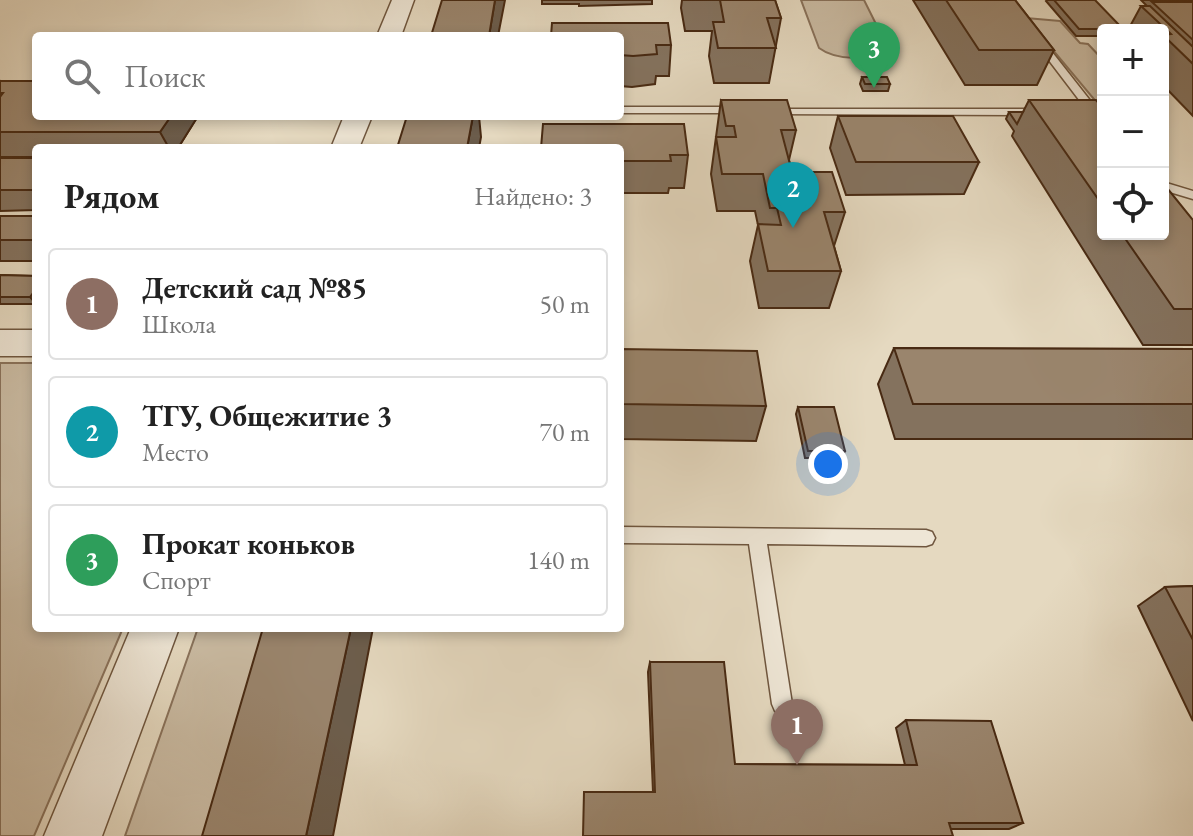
<!DOCTYPE html>
<html lang="ru">
<head>
<meta charset="utf-8">
<style>
  body { margin:0; font-family:"EB Garamond",serif; background:#f6f6f6; color:#222 }
  .controls { position:absolute; right:24px; top:24px; display:grid; overflow:hidden; border-radius:8px; box-shadow:0 4px 12px #0003 }
  .controls button { width:72px; height:72px; display:grid; place-items:center; padding:0; border:0; border-bottom:2px solid #e0e0e0; background:#fff; color:#222; font:40px sans-serif }
  .you { position:absolute; left:828px; top:464px; width:28px; height:28px; margin:-20px; border:6px solid #fff; border-radius:50%; background:#1a73e8; box-shadow:0 0 0 12px #1a73e833 }
  .badge { display:grid; place-items:center; width:52px; height:52px; border-radius:50%; background:#8f2418; color:#fff; font-size:26px; font-weight:700 }
  .pin { position:absolute; translate:-50% -66px; filter:drop-shadow(0 2px 4px #0008) }
  .pin::after { content:''; position:absolute; top:42px; width:28px; height:24px; background:inherit; clip-path:polygon(0 0,100% 0,50% 100%) }
  .list { margin:0; padding:0; list-style:none }
  h2 { display:flex; justify-content:space-between; align-items:center; height:104px; margin:0; padding:0 32px; font-size:34px }
  h2 small { font-size:26px; font-weight:400; color:#767676 }
  .list li { display:grid; grid-template-columns:52px 1fr auto; gap:24px; align-items:center; box-sizing:border-box; height:112px; margin:0 16px 16px; padding:0 16px; border:2px solid #e0e0e0; border-radius:8px }
  .list b { display:block; font-size:30px; white-space:nowrap }
  .list p { margin:0; font-size:26px; white-space:nowrap; color:#767676 }
  .list em { font-size:26px; font-style:normal; color:#767676 }
  .icon { flex:none; width:44px; height:44px; fill:none; stroke:currentColor; stroke-width:2; stroke-linecap:round; stroke-linejoin:round }
  .map { position:relative; flex:none; width:1193px; height:836px; overflow:hidden }
  .search { position:absolute; background:#fff; box-shadow:0 4px 12px #0003; left:32px; top:32px; width:592px; height:88px; display:flex; align-items:center; gap:20px; box-sizing:border-box; padding:0 28px; border-radius:8px; color:#767676; font-size:30px }
  .panel { position:absolute; background:#fff; box-shadow:0 4px 12px #0003; left:32px; top:144px; width:592px; height:488px; border-radius:8px }
  .map>svg:first-child { display:block }
</style>
</head>
<body>
<div class="map">
<svg width="1193" height="836" viewBox="0 0 1193 836">
  <rect width="100%" height="100%" fill="#e5d9c0"/>
  <filter id="stains"><feTurbulence type="fractalNoise" baseFrequency=".0025" numOctaves="4"/><feColorMatrix values="0 0 0 0 .2 0 0 0 0 .09 0 0 0 0 .02 0 0 0 .5 -.17"/></filter>
  <radialGradient id="worn" r=".72"><stop offset=".6" stop-color="#630" stop-opacity="0"/><stop offset="1" stop-color="#630" stop-opacity=".3"/></radialGradient>
  <path fill="#cabba3" stroke="#89725b" stroke-width="2" d="M801 0H864L888 48 887 52C869 61 835 60 819 48Z
    M1026 18 1060 21 1080 43 1088 44 1103 60V104H1098Z
    M0 363H36V628H123L34 836H0Z
    M198 628H294L239 836H125Z"/>
  <g fill="none" stroke-linecap="round" stroke-linejoin="round">
    <g stroke="#6f563e" stroke-width="3">
      <path id="service" d="M1035 38H1041L1103 117V127L1099 126 1035 42Z
        M620 107H738L743 110 738 113H620Z
        M766 109H1042L1047 112 1042 115 770 114 765 111Z
        M1163 182 1193 191V199L1163 190Z
        M620 527 926 530 932 532 935 538 932 544 926 546 767 544 792 704 789 711 782 714 775 711 772 704 749 544 620 543Z"/>
    </g>
    <g stroke="#6f563e" stroke-width="3">
      <path id="tertiary" d="M392 0H414L401 36H377Z
        M344 116H372L359 148H331Z
        M0 330H36V356H0Z
        M131 628H179L102 836H44Z"/>
    </g>
    <use href="#service" fill="#eee6d6" fill-rule="evenodd"/>
    <use href="#tertiary" fill="#eee6d6" fill-rule="evenodd"/>
  </g>
  <path fill="#84725e" stroke="#482a13" stroke-width="2" d="M542 0H652V4L579 6V4H542Z
    M682 0H775L781 18 769 83H714L709 56 712 31H685L681 8Z
    M913 0H1015L1054 50 1037 85H965Z
    M1047 0H1095L1103 30V36H1076L1046 1Z
    M1141 0H1193V116L1163 85V30H1128L1141 6H1147Z
    M620 36 671 45 669 76H656L655 84 632 87 620 86Z
    M862 77 890 84 888 91H863L860 84Z
    M0 81 36 116H198L178 148H36V157H0Z
    M721 100 796 130 789 160 792 172 845 212 834 246 841 271 829 308H759L750 261 758 225 755 211H717L711 174Z
    M1029 100 1103 108V234H1163L1193 220V345H1143L1012 136 1014 131 1006 119 1009 112H1023Z
    M838 116 979 162 964 194 846 195 830 148Z
    M620 148 688 155 684 188H669L668 193H620Z
    M0 158H36V210L0 211Z
    M0 216H36V261H0Z
    M0 275 36 276V304H0Z
    M894 348 1193 349V439H895L878 384Z
    M620 349 766 406 756 441 620 439Z
    M798 407 845 451 842 458H805L796 414Z
    M1193 586V721L1138 606 1165 587Z
    M650 662 735 764 905 765 896 728 906 720 1023 823 1009 829H951L653 792 648 672Z"/>
  <path fill="#6c5d4c" stroke="#482a13" stroke-width="2" d="M495 0H505L498 36H489Z
    M171 116H198L178 148H169L160 132Z
    M473 116H479L481 137 479 148H467Z
    M36 289V304L30 297Z
    M351 628H373L333 836H306Z"/>
  <path fill="#9a856d" stroke="#482a13" stroke-width="2" d="M442 0H495L489 36H431Z
    M720 0H775L781 18H767L776 48H718L713 22H724Z
    M946 0H1015L1054 50H979Z
    M1054 0H1095L1123 29H1079Z
    M1152 2H1193V40Z
    M1141 6H1150L1193 47V64L1163 35 1171 34Z
    M552 23H668L671 45H656L657 54 633 56 620 55V36H551Z
    M862 77H887L890 84H865Z
    M0 81H36V116H171L160 132H0V97L3 93H0Z
    M721 100H787L796 130H781L792 172H832L845 212H824L841 271H768L758 224 781 225 777 208H770L763 174H722L716 137H736L734 126H726Z
    M1029 100H1096L1103 108V206Z
    M1009 112H1023L1017 124Z
    M407 116H473L467 148H397Z
    M838 116H953L979 162H856Z
    M543 124H684L688 155H670L671 161H620V148H541Z
    M0 158H36V190H0Z
    M1163 183 1193 220V309H1174L1122 234H1163Z
    M0 216H36V240H0Z
    M0 275 36 276V289L30 297H0Z
    M894 348 1193 349V404H913Z
    M620 349 757 351 766 406 620 404Z
    M798 407H834L845 451H808Z
    M1193 586V640L1165 587Z
    M263 628H351L306 836H202Z
    M650 662H724L735 764 917 765 906 720 991 721 1023 823H949L953 836H583L584 792H655Z"/>
  <rect width="100%" height="100%" filter="url(#stains)"/>
  <rect width="100%" height="100%" fill="url(#worn)"/>
</svg>
<div class="controls">
<button>+</button>
<button>−</button>
<button><svg class="icon" aria-label="locate" viewBox="0 0 24 24"><circle cx="12" cy="12" r="6"/><path d="M12 2v4M12 18v4M2 12h4M18 12h4"/></svg></button>
</div>
<div class="you"></div>
<div class="pin badge" style="left:797px;top:765px;background:#8d6e63">1</div>
<div class="pin badge" style="left:793px;top:228px;background:#0f9aa8">2</div>
<div class="pin badge" style="left:874px;top:88px;background:#2e9e5b">3</div>
<div class="search"><svg class="icon" aria-label="search" viewBox="0 0 24 24"><circle cx="10" cy="10" r="6"/><path d="M15 15l6 6"/></svg>Поиск</div>
<section class="panel">
<h2>Рядом<small>Найдено: 3</small></h2>
<ul class="list">
<li><span class="badge" style="background:#8d6e63">1</span><div><b>Детский сад №85</b><p>Школа</p></div><em>50 m</em></li>
<li><span class="badge" style="background:#0f9aa8">2</span><div><b>ТГУ, Общежитие 3</b><p>Место</p></div><em>70 m</em></li>
<li><span class="badge" style="background:#2e9e5b">3</span><div><b>Прокат коньков</b><p>Спорт</p></div><em>140 m</em></li>
</ul>
</section>
</div>
</body>
</html>
